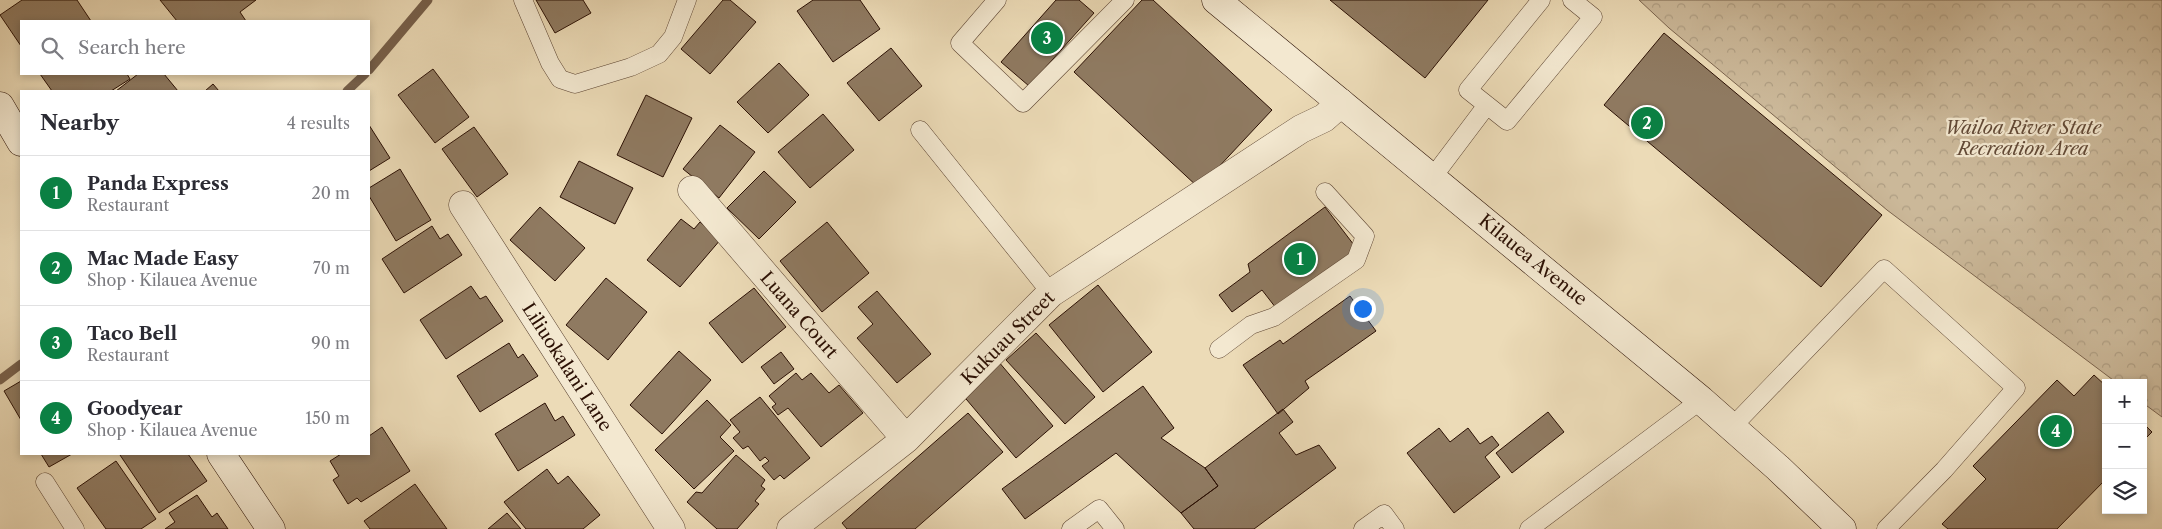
<!DOCTYPE html>
<html lang="en">
<head>
<meta charset="utf-8">
<style>
  body { margin:0; font-family:"Libre Caslon Text",serif; background:#f2f2f3; color:#2b2b33 }
  .controls { position:absolute; right:15px; bottom:15px; display:grid; overflow:hidden; border-radius:0px; box-shadow:0 2px 8px #0003 }
  .controls button { width:45px; height:45px; display:grid; place-items:center; padding:0; border:0; border-bottom:1px solid #e1e1e2; background:#fff; color:#2b2b33; font:25px sans-serif }
  .you { position:absolute; left:1362px; top:308px; width:18px; height:18px; margin:-12px; border:4px solid #fff; border-radius:50%; background:#1a73e8; box-shadow:0 0 0 8px #1a73e833 }
  .badge { display:grid; place-items:center; width:32px; height:32px; border-radius:50%; background:#0b8043; color:#fff; font-size:16px; font-weight:700 }
  .pin { position:absolute; translate:-50% -50%; border:2px solid #fff; box-shadow:0 1px 5px #0006 }
  .list { margin:0; padding:0; list-style:none }
  h2 { display:flex; justify-content:space-between; align-items:center; height:65px; margin:0; padding:0 20px; font-size:21px }
  h2 small { font-size:16px; font-weight:400; color:#7c7c81 }
  .list li { display:grid; grid-template-columns:32px 1fr auto; gap:15px; align-items:center; box-sizing:border-box; height:75px; padding:0 20px; border-top:1px solid #e1e1e2 }
  .list b { display:block; font-size:19px; white-space:nowrap }
  .list p { margin:0; font-size:16px; white-space:nowrap; color:#7c7c81 }
  .list em { font-size:16px; font-style:normal; color:#7c7c81 }
  .icon { flex:none; width:28px; height:28px; fill:none; stroke:currentColor; stroke-width:2; stroke-linecap:round; stroke-linejoin:round }
  .map { position:relative; flex:none; width:2162px; height:529px; overflow:hidden }
  .search { position:absolute; background:#fff; box-shadow:0 2px 8px #0003; left:20px; top:20px; width:350px; height:55px; display:flex; align-items:center; gap:12px; box-sizing:border-box; padding:0 18px; border-radius:0px; color:#7c7c81; font-size:19px }
  .panel { position:absolute; background:#fff; box-shadow:0 2px 8px #0003; left:20px; top:90px; width:350px; height:365px; border-radius:0px }
  .map>svg:first-child { display:block }
</style>
</head>
<body>
<div class="map">
<svg width="2162" height="529" viewBox="0 0 2162 529">
  <defs>
    <pattern id="park-crowns" width="20" height="18" patternUnits="userSpaceOnUse" patternTransform="scale(1.25)"><rect width="20" height="18" fill="#cbb899"/><path d="M2 6a3 3 0 1 1 6 0M12 15a3 3 0 1 1 6 0" fill="none" stroke="#ae9d82"/></pattern>
  </defs>
  <rect width="100%" height="100%" fill="#ecdbb7"/>
  <filter id="stains"><feTurbulence type="fractalNoise" baseFrequency=".004" numOctaves="4"/><feColorMatrix values="0 0 0 0 .2 0 0 0 0 .09 0 0 0 0 .02 0 0 0 .5 -.17"/></filter>
  <radialGradient id="worn" r=".72"><stop offset=".6" stop-color="#630" stop-opacity="0"/><stop offset="1" stop-color="#630" stop-opacity=".3"/></radialGradient>
  <path fill="url(#park-crowns)" stroke="#7b644e" d="M1639 0H2162V417L2143 403V383H2117L1887 210 1669 28Z"/>
  <g fill="none" stroke-linecap="round" stroke-linejoin="round">
    <path stroke="#77604b" stroke-width="9" d="M369 70 428 0
      M347 91 365 74
      M0 380 21 364"/>
  </g>
  <path fill="#8f7a61" stroke="#2b1004" d="M22 0H77L91 21H21V46L0 15Z
    M160 0H256L240 12 246 21H177Z
    M536 0H583L591 13 555 33Z
    M723 0H730L756 22 710 74 681 49Z
    M813 0H860L880 29 833 62 797 11Z
    M1056 0H1079L1094 13 1029 86 1001 62Z
    M1142 0H1153L1272 110 1199 188 1074 72Z
    M1330 0H1488L1425 78Z
    M1664 33 1882 215 1821 287 1604 105Z
    M891 48 922 86 879 121 847 83Z
    M779 63 809 95 768 133 737 102Z
    M433 69 469 117 435 143 398 95Z
    M40 74H127L130 79 111 91H52Z
    M138 74H164L178 91H116Z
    M213 84 219 91H205Z
    M646 95 692 118 663 177 617 155Z
    M823 114 854 150 810 188 778 152Z
    M369 125 390 158 369 171Z
    M720 125 755 152 719 198 683 169Z
    M474 127 508 174 477 197 442 149Z
    M579 161 633 188 615 224 560 197Z
    M400 169 431 220 396 241 369 196V188Z
    M764 171 796 202 759 239 727 208Z
    M540 207 585 248 555 281 510 240Z
    M1325 207 1357 249 1276 308 1262 290 1232 312 1219 295 1250 272 1248 264Z
    M681 219 694 229 700 222 721 239 680 287 647 260Z
    M827 222 869 273 822 312 780 261Z
    M432 226 440 239 448 234 462 255 404 293 382 259Z
    M606 278 647 312 608 360 566 325Z
    M1098 285 1152 352 1103 392 1049 325Z
    M471 286 480 299 486 296 503 321 446 359 420 320Z
    M754 288 786 327 742 363 709 323Z
    M877 291 931 354 897 383 857 338 873 324 858 307Z
    M1350 296 1376 331 1305 381 1309 388 1278 414 1243 365 1280 340 1283 344Z
    M1036 333 1095 397 1065 424 1006 360Z
    M509 343 518 358 523 354 538 376 480 412 457 376Z
    M679 351 711 380 662 434 630 405Z
    M781 352 794 369 774 384 761 367Z
    M998 361 1053 426 1016 458 961 393Z
    M796 373 802 380 811 373 829 393 839 385 863 413 821 447 788 408 778 415 772 407 776 404 769 396Z
    M2094 375 2106 386V479L2057 529H1948L1942 524 1986 479 1973 466 2057 380 2074 396Z
    M21 381V420L4 391Z
    M1143 386 1174 428 1161 438 1205 468 1218 486 1181 513 1116 453 1025 519 1002 489Z
    M760 397 810 458 784 479 780 475 774 480 762 466 769 461 765 457 760 461 748 446 743 449 733 438 740 432 730 420Z
    M707 400 731 425 720 437 734 451 694 489 655 450Z
    M545 403 555 421 563 416 575 435 518 471 495 434Z
    M1283 409 1293 422 1279 433 1296 455 1319 445 1336 468 1254 529H1194L1181 513 1218 486 1205 468Z
    M1548 412 1564 432 1512 473 1496 453Z
    M968 413 1003 452 915 529H847L842 523Z
    M2143 423 2152 432 2143 441Z
    M382 427 410 471 361 502 357 498 348 504 333 480 339 476 330 461 341 454H369V436Z
    M1439 428 1450 442 1468 428 1480 444 1492 436 1499 445 1485 457 1500 477 1454 513 1407 453Z
    M41 454H72L49 467Z
    M122 454H188L207 481 159 513 120 455Z
    M736 455 765 480 761 486 765 489 755 501 759 504 737 529H717L687 502 696 492 702 493Z
    M116 461 156 519 141 529H106L77 488Z
    M547 469 558 484 568 476 600 515 583 529H526L504 502Z
    M415 484 447 529H370L364 521Z
    M197 495 212 517 217 513 228 529H165L175 522 169 513Z
    M507 513 521 529H488Z"/>
  <g fill="none" stroke-linecap="round" stroke-linejoin="round">
    <g stroke="#5b4331" stroke-width="19">
      <path id="lane" d="M523 0 550 63 560 79 575 84 631 67 659 54 673 37 687 0
        M997 0 960 43 1023 103 1125 0
        M1541 0 1468 90 1507 121 1593 17 1572 0
        M920 130 1051 293
        M1432 178 1487 105
        M1219 349 1251 325 1274 317 1356 260 1365 236 1325 192
        M1732 427 1884 269 2016 388 1944 470 1886 529
        M45 482 75 529
        M1071 529 1099 509 1115 529
        M1363 529 1384 514 1395 529
        M1529 529 1701 400"/>
    </g>
    <g stroke="#5b4331" stroke-width="29">
      <path id="street" d="M692 190 906 439
        M463 205 671 529
        M791 529 906 439 1051 293 1301 129 1324 118 1341 103"/>
    </g>
    <g stroke="#2b1004" stroke-width="29">
      <path id="secondary" d="M1216 0 1701 400 1778 468 1842 529
        M0 106 21 142
        M221 454 271 529"/>
    </g>
    <use href="#lane" stroke="#f3e8d0" stroke-width="18"/>
    <use href="#street" stroke="#f3e8d0" stroke-width="28"/>
    <use href="#secondary" stroke="#f3e8d0" stroke-width="28"/>
  </g>
  <g text-anchor="middle" dominant-baseline="central" stroke-width="4.5" stroke-linejoin="round" paint-order="stroke">
    <g font-size="18" font-style="italic" fill="#634b38" stroke="#f3e8d0">
      <text x="2023" y="128">Wailoa River State<tspan x="2023" dy="21">Recreation Area</tspan></text>
    </g>
    <g font-size="18" fill="#2b1004" stroke="#f3e8d0">
      <text transform="translate(1533 260) rotate(39)">Kilauea Avenue</text>
      <text transform="translate(799 315) rotate(49)">Luana Court</text>
      <text transform="translate(1008 338) rotate(-45)">Kukuau Street</text>
      <text transform="translate(567 367) rotate(57)">Liliuokalani Lane</text>
    </g>
  </g>
  <rect width="100%" height="100%" filter="url(#stains)"/>
  <rect width="100%" height="100%" fill="url(#worn)"/>
</svg>
<div class="controls">
<button>+</button>
<button>−</button>
<button><svg class="icon" aria-label="layers" viewBox="0 0 24 24"><path d="M12 4l9 5-9 5-9-5zM3 14l9 5 9-5"/></svg></button>
</div>
<div class="you"></div>
<div class="pin badge" style="left:1300px;top:259px">1</div>
<div class="pin badge" style="left:1647px;top:123px">2</div>
<div class="pin badge" style="left:1047px;top:38px">3</div>
<div class="pin badge" style="left:2056px;top:431px">4</div>
<div class="search"><svg class="icon" aria-label="search" viewBox="0 0 24 24"><circle cx="10" cy="10" r="6"/><path d="M15 15l6 6"/></svg>Search here</div>
<section class="panel">
<h2>Nearby<small>4 results</small></h2>
<ul class="list">
<li><span class="badge">1</span><div><b>Panda Express</b><p>Restaurant</p></div><em>20 m</em></li>
<li><span class="badge">2</span><div><b>Mac Made Easy</b><p>Shop · Kilauea Avenue</p></div><em>70 m</em></li>
<li><span class="badge">3</span><div><b>Taco Bell</b><p>Restaurant</p></div><em>90 m</em></li>
<li><span class="badge">4</span><div><b>Goodyear</b><p>Shop · Kilauea Avenue</p></div><em>150 m</em></li>
</ul>
</section>
</div>
</body>
</html>
